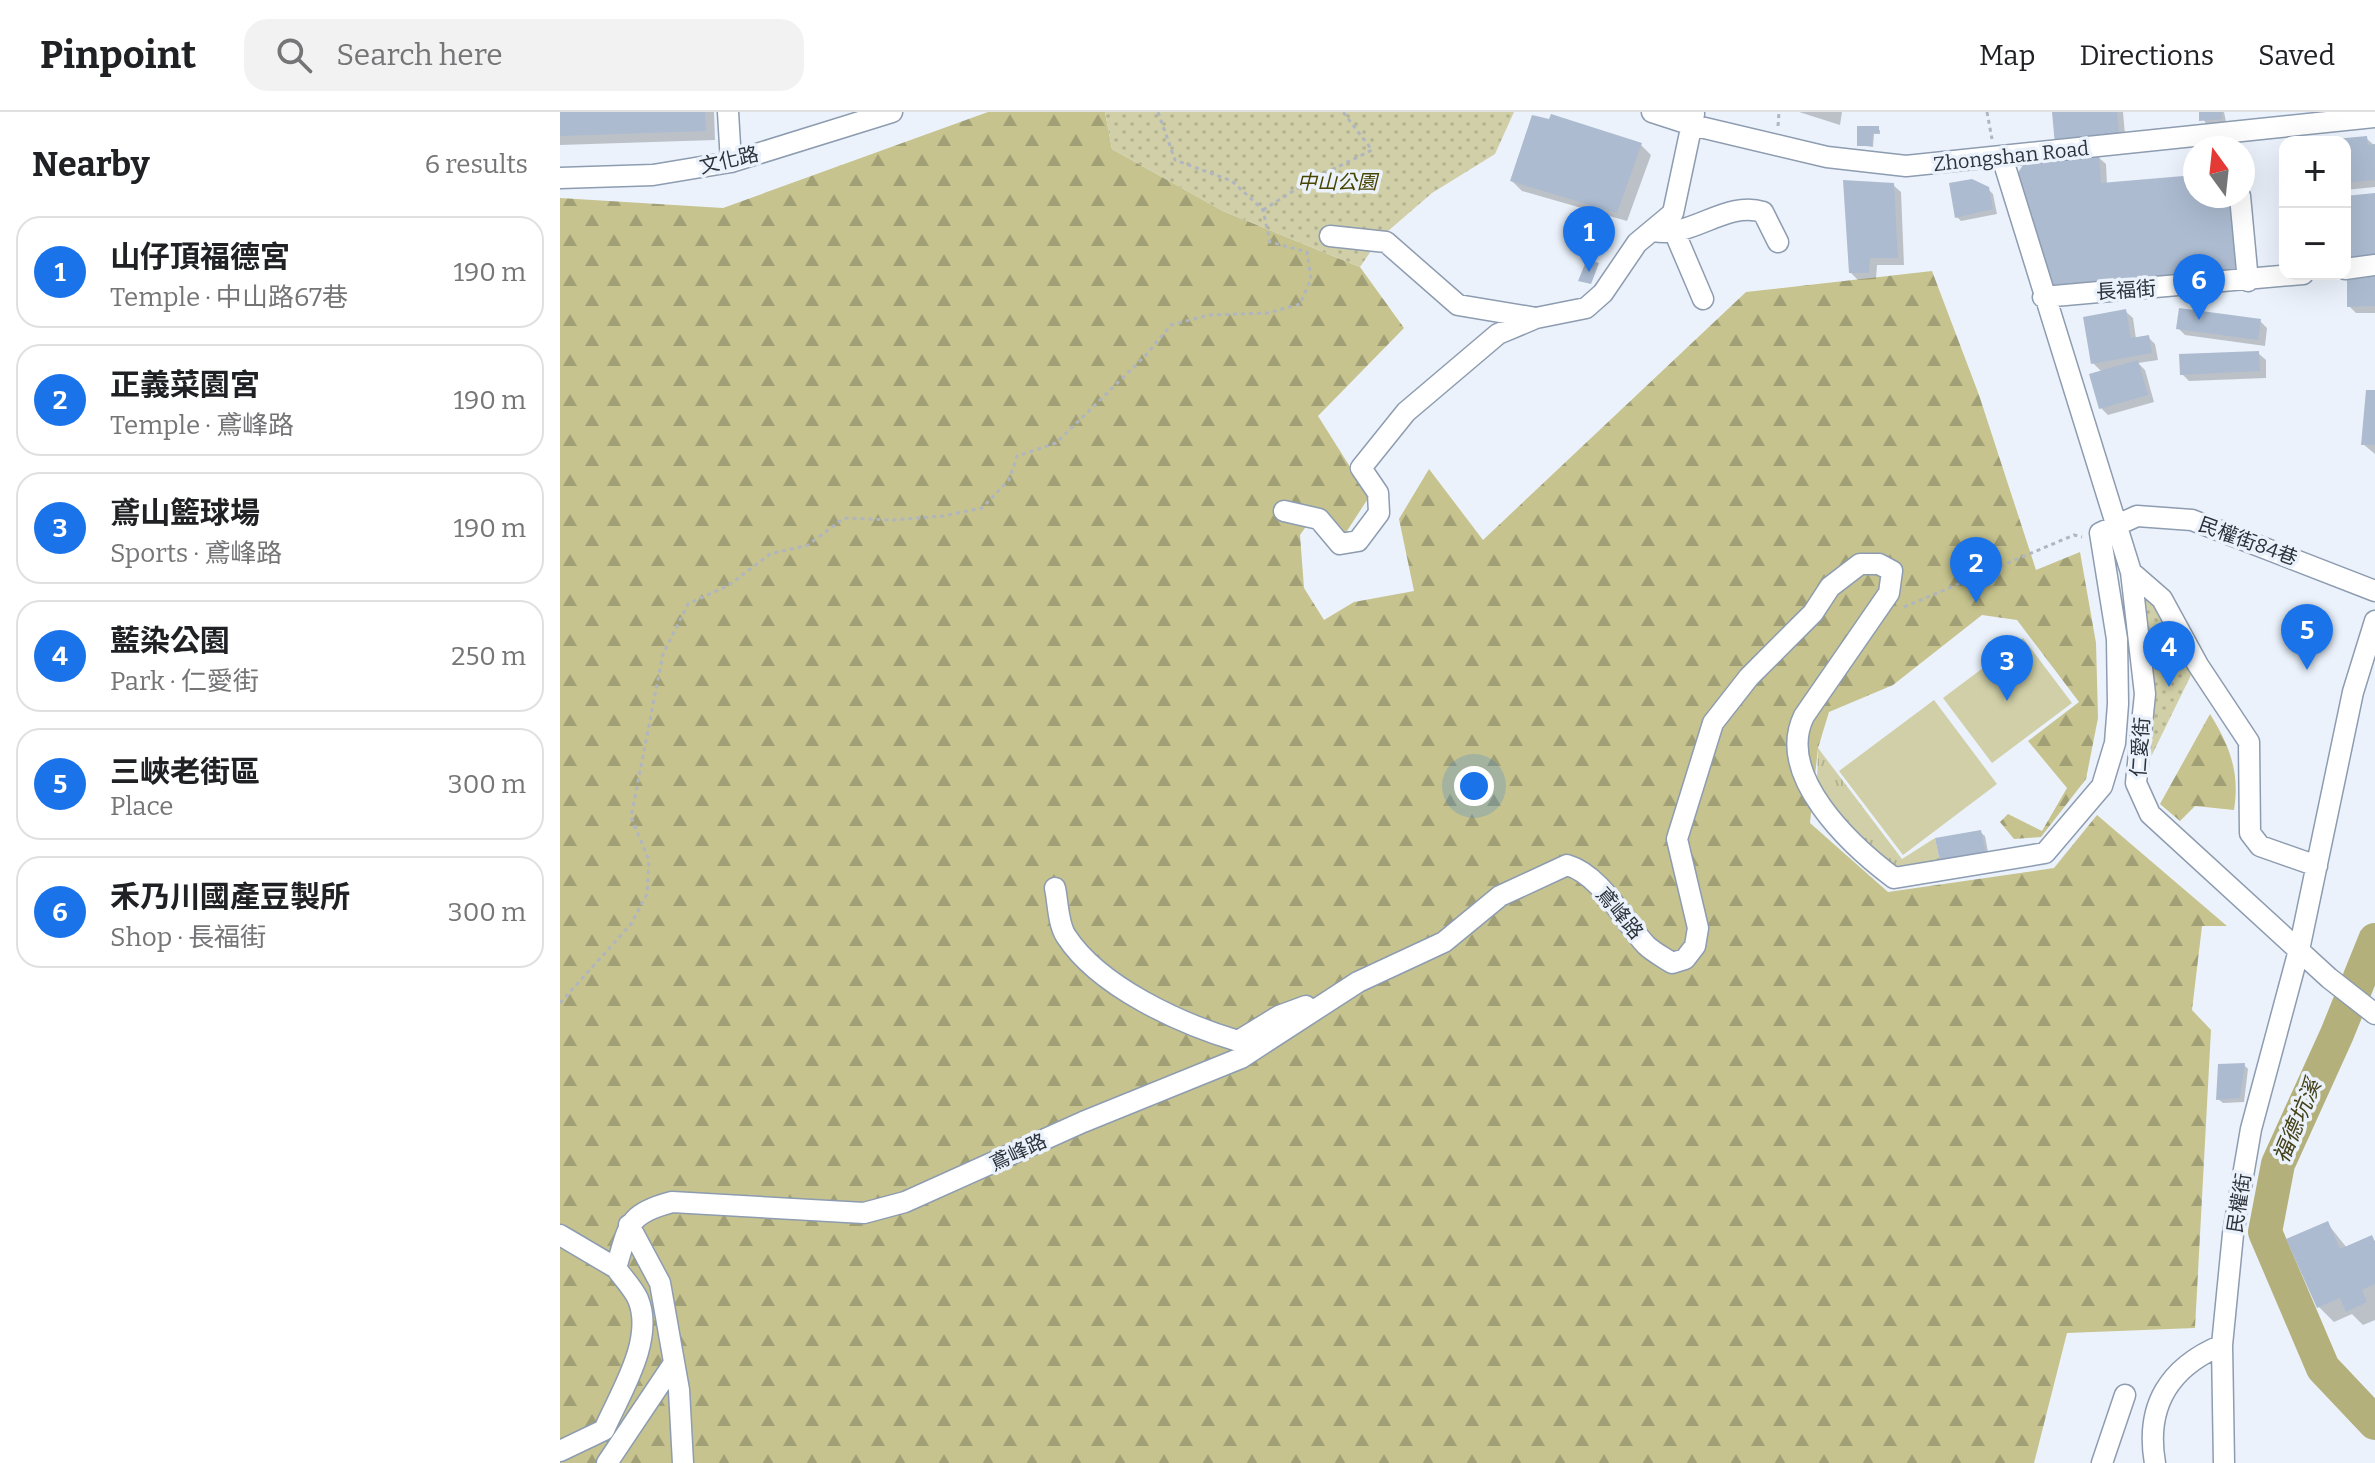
<!DOCTYPE html>
<html lang="en">
<head>
<meta charset="utf-8">
<style>
  body { margin:0; font-family:Bitter,"Noto Sans TC",serif; background:#f2f2f2; color:#202124 }
  .controls { position:absolute; right:24px; top:24px; display:grid; overflow:hidden; border-radius:16px; box-shadow:0 8px 32px #0002 }
  .controls button { width:72px; height:72px; display:grid; place-items:center; padding:0; border:0; border-bottom:2px solid #e0e0e0; background:#fff; color:#202124; font:40px sans-serif }
  .compass { position:absolute; left:1623px; top:24px; width:72px; height:72px; border-radius:50%; background:#fff; box-shadow:0 8px 32px #0002; rotate:345deg }
  .you { position:absolute; left:914px; top:674px; width:28px; height:28px; margin:-20px; border:6px solid #fff; border-radius:50%; background:#1a73e8; box-shadow:0 0 0 12px #1a73e833 }
  .badge { display:grid; place-items:center; width:52px; height:52px; border-radius:50%; background:#1a73e8; color:#fff; font-size:26px; font-weight:700 }
  .pin { position:absolute; translate:-50% -66px; filter:drop-shadow(0 2px 4px #0008) }
  .pin::after { content:''; position:absolute; top:42px; width:28px; height:24px; background:inherit; clip-path:polygon(0 0,100% 0,50% 100%) }
  .list { margin:0; padding:0; list-style:none }
  h2 { display:flex; justify-content:space-between; align-items:center; height:104px; margin:0; padding:0 32px; font-size:34px }
  h2 small { font-size:26px; font-weight:400; color:#757577 }
  .list li { display:grid; grid-template-columns:52px 1fr auto; gap:24px; align-items:center; box-sizing:border-box; height:112px; margin:0 16px 16px; padding:0 16px; border:2px solid #e0e0e0; border-radius:24px }
  .list b { display:block; font-size:30px; white-space:nowrap }
  .list p { margin:0; font-size:26px; white-space:nowrap; color:#757577 }
  .list em { font-size:26px; font-style:normal; color:#757577 }
  .icon { flex:none; width:44px; height:44px; fill:none; stroke:currentColor; stroke-width:2; stroke-linecap:round; stroke-linejoin:round }
  .map { position:relative; flex:none; width:1815px; height:1351px; overflow:hidden }
  header { display:flex; align-items:center; gap:48px; box-sizing:border-box; height:112px; padding:0 40px; background:#fff; border-bottom:2px solid #e0e0e0 }
  header strong { font-size:38px }
  nav { display:flex; gap:44px; margin-inline-start:auto; font-size:28px }
  .search { width:560px; height:72px; background:#f2f2f2; display:flex; align-items:center; gap:20px; box-sizing:border-box; padding:0 28px; border-radius:24px; color:#757577; font-size:30px }
  main { display:flex }
  aside { flex:1; background:#fff }
  .map>svg:first-child { display:block }
</style>
</head>
<body>
<header>
<strong>Pinpoint</strong>
<div class="search"><svg class="icon" aria-label="search" viewBox="0 0 24 24"><circle cx="10" cy="10" r="6"/><path d="M15 15l6 6"/></svg>Search here</div>
<nav><a>Map</a><a>Directions</a><a>Saved</a></nav>
</header>
<main>
<aside>
<h2>Nearby<small>6 results</small></h2>
<ul class="list">
<li><span class="badge">1</span><div><b>山仔頂福德宮</b><p>Temple · 中山路67巷</p></div><em>190 m</em></li>
<li><span class="badge">2</span><div><b>正義菜園宮</b><p>Temple · 鳶峰路</p></div><em>190 m</em></li>
<li><span class="badge">3</span><div><b>鳶山籃球場</b><p>Sports · 鳶峰路</p></div><em>190 m</em></li>
<li><span class="badge">4</span><div><b>藍染公園</b><p>Park · 仁愛街</p></div><em>250 m</em></li>
<li><span class="badge">5</span><div><b>三峽老街區</b><p>Place</p></div><em>300 m</em></li>
<li><span class="badge">6</span><div><b>禾乃川國產豆製所</b><p>Shop · 長福街</p></div><em>300 m</em></li>
</ul>
</aside>
<div class="map">
<svg width="1815" height="1351" viewBox="0 0 1815 1351">
  <defs>
    <pattern id="grass-tufts" width="24" height="20" patternUnits="userSpaceOnUse" patternTransform="scale(2)"><rect width="24" height="20" fill="#d0cfa7"/><path d="M3 7l-1-3M5 7V3M7 7l1-3M15 17l-1-3M17 17v-4M19 17l1-3" fill="none" stroke="#b3b291"/></pattern>
    <pattern id="forest-firs" width="22" height="20" patternUnits="userSpaceOnUse" patternTransform="scale(2)"><rect width="22" height="20" fill="#c6c38e"/><path d="M5 1l3.5 6h-7zM16 11l3.5 6h-7z" fill="#a19f75"/></pattern>
    <pattern id="park-dots" width="8" height="8" patternUnits="userSpaceOnUse" patternTransform="scale(2)"><rect width="8" height="8" fill="#d0cfa7"/><path d="M2 2h.1M6 6h.1" fill="none" stroke="#b3b291" stroke-width="1.8" stroke-linecap="round"/></pattern>
  </defs>
  <rect width="100%" height="100%" fill="#ebf2fb"/>
  <path fill="url(#grass-tufts)" d="M1258 636 1342 747 1375 726 1380 750 1338 757 1293 721 1257 671Z"/>
  <path fill="url(#forest-firs)" d="M428 0H545L552 37 663 99 800 155 844 216 758 304 809 385 785 422 759 396 740 423 744 476 764 508 794 490 854 479 839 407 869 357 923 428 1186 180 1372 159 1419 283 1476 458 1520 440 1536 531 1538 606 1526 667 1481 725 1454 727 1440 710 1448 702 1482 719 1507 676 1468 629 1519 590 1457 508 1422 503 1333 573 1269 600 1258 636 1250 711 1328 780 1494 756 1537 703 1667 814H1642L1632 898 1651 918 1635 1216 1507 1221 1474 1351H0V86L163 96Z
    M1650 602C1670 634 1680 661 1674 698L1635 694 1620 709 1600 692Z"/>
  <path fill="url(#park-dots)" d="M545 0H954L935 42 872 81 820 126 800 155 663 99 552 37Z
    M1585 481 1590 484 1631 563 1588 651 1594 587Z"/>
  <path fill="#d0cfa7" d="M1463 526 1512 591 1432 651 1383 586Z
    M1374 588 1437 672 1343 743 1279 659Z"/>
  <path fill="#0003" d="M0 0H154L155 28 0 33Z
    M1239 0H1282L1280 13Z
    M1494 0H1563L1566 34Z
    M1640 0H1664L1666 10 1646 12Z
    M1299 16 1320 18V22H1314L1313 35 1299 33Z
    M1806 26 1815 34V75L1785 78V30H1763Z
    M1081 33 1091 43 1067 109 962 79 952 69Z
    M1538 45 1546 52 1547 73 1635 65V84H1683L1690 177 1567 188 1559 180 1513 184 1492 173 1484 165Z
    M1333 73 1341 80 1344 153H1317L1316 167 1298 168 1291 161Z
    M1428 77 1433 82 1437 102 1401 109 1397 105Z
    M1815 166V201H1796L1789 194Z
    M1565 199 1573 206 1576 227 1588 225 1595 232 1598 248 1578 251 1585 258 1594 290 1548 303 1541 296 1543 261 1533 251Z
    M1700 209 1707 216 1705 234 1625 223 1618 216Z
    M1698 241 1706 248V266L1629 269 1622 262Z
    M1815 280V342L1803 332Z
    M1420 720 1425 724 1429 745 1382 749Z
    M1684 953 1688 957 1684 990 1663 991 1658 987Z
    M1767 1111 1787 1136 1811 1125 1815 1129V1208L1803 1213 1792 1202 1774 1210 1759 1195 1729 1128Z"/>
  <g fill="none" stroke-linecap="round" stroke-linejoin="round">
    <path stroke="#b3b07c" stroke-width="34" d="M1815 828 1777 922 1718 1052 1705 1120 1763 1256 1815 1311"/>
  </g>
  <path fill="#acbbd0" d="M0 0H145L146 19 0 24Z
    M1492 0H1557L1560 28 1495 33Z
    M1639 0H1662V7L1639 9Z
    M991 2 1082 31 1057 101 950 69 972 3 989 7Z
    M1297 14H1319V21H1313L1312 34H1297Z
    M1807 24 1808 33 1815 32V68L1785 71V30L1764 28Z
    M1539 43 1541 71 1635 63V84H1670L1676 163 1504 178 1483 166 1453 68 1465 50Z
    M1412 67 1429 75 1433 97 1395 106 1389 71Z
    M1283 68 1334 71 1338 146H1310L1309 161H1289Z
    M1815 81V144L1785 147V84Z
    M1027 147 1039 151 1031 172 1018 169Z
    M1815 164V194L1787 195V168Z
    M1619 196 1701 207 1698 228 1616 217Z
    M1566 197 1571 226 1589 223 1592 241 1531 252 1523 205Z
    M1699 239 1700 259 1620 263 1619 242Z
    M1578 248 1588 283 1539 297 1529 262Z
    M1806 278H1815V333H1801Z
    M1421 718 1426 741 1380 750 1375 726Z
    M1685 951 1680 986 1656 988 1658 952Z
    M1768 1109 1780 1137 1812 1123 1815 1130V1172L1802 1178 1807 1190 1786 1200 1780 1186 1757 1196 1726 1127Z"/>
  <g fill="none" stroke-linecap="round" stroke-linejoin="round">
    <g stroke="#8d9cb0" stroke-width="23">
      <path id="minor" d="M168 0 171 50
        M1092 0 1132 13 1267 45 1346 54 1815 5
        M1442 45 1571 460 1585 582 1576 671 1590 702 1769 866 1815 902
        M0 66 93 63 171 50 332 0
        M1680 84 1688 169
        M1094 119C1131 127 1166 88 1203 100L1218 130
        M1114 119 1143 187
        M770 124 826 130 898 193 976 206
        M1785 157 1815 153
        M1483 185 1743 162
        M724 399 759 407 780 432 798 429 819 401 818 381 801 356 846 300 938 222 976 206 1026 196 1043 181 1077 131 1113 101 1134 2
        M1571 460 1602 487 1638 553 1689 630 1690 721 1700 734 1757 754
        M495 776C498 790 498 812 506 824 539 875 621 912 678 929L719 904 746 894
        M69 1113 100 1171 119 1278 123 1351
        M0 1123 56 1156
        M0 1339 44 1318C60 1281 95 1228 78 1187 73 1176 63 1166 56 1156 69 1114 66 1102 112 1090L304 1101 345 1090 523 1010 681 946 798 870 884 830 940 784 1007 753C1041 763 1062 807 1086 833 1093 840 1103 845 1112 851L1125 847 1135 834 1138 816 1117 727 1153 611 1189 565 1253 501 1270 475 1300 452H1319L1332 459 1329 481 1244 604C1215 663 1290 733 1334 766L1485 741 1542 674 1555 631 1558 592 1557 527 1540 421 1577 404 1632 408 1815 479
        M47 1351 112 1254
        M1542 1351 1565 1283
        M1595 1351C1585 1294 1609 1255 1662 1233
        M1664 1351 1662 1233 1673 1122 1691 1017 1739 838 1793 580 1815 509"/>
    </g>
    <path stroke="#b0b6bf" stroke-width="3" stroke-dasharray="4 4" stroke-linecap="butt" d="M1427 0 1432 27
      M1218 14 1219 0
      M703 98 749 69 812 38 783 0
      M1344 495 1514 423 1522 425
      M0 891 71 812 87 782 89 748 71 705 103 542 128 492 169 473 210 442 248 433 284 406 333 408 383 404 422 396 449 368 457 344 496 331 586 243 611 213 649 203 708 201 740 192 751 167 747 140 710 130 703 98 672 69 615 48 598 0"/>
    <use href="#minor" stroke="#fff" stroke-width="20"/>
  </g>
  <g text-anchor="middle" dominant-baseline="central" stroke-width="7" stroke-linejoin="round" paint-order="stroke">
    <g font-size="20" fill="#2d333b" stroke="#ebf2fb">
      <text transform="translate(1451 44) rotate(-6)">Zhongshan Road</text>
      <text transform="translate(169 48) rotate(-13)">文化路</text>
      <text transform="translate(1566 178) rotate(-4)">長福街</text>
      <text transform="translate(1688 429) rotate(20)">民權街84巷</text>
      <text transform="translate(1580 635) rotate(-86)">仁愛街</text>
      <text transform="translate(1060 801) rotate(50)">鳶峰路</text>
      <text transform="translate(458 1040) rotate(-25)">鳶峰路</text>
      <text transform="translate(1679 1091) rotate(-81)">民權街</text>
    </g>
    <g font-size="20" font-style="italic" fill="#484401" stroke="#ebf2fb">
      <text x="777" y="70">中山公園</text>
    </g>
    <g font-size="22" font-style="italic" fill="#434017" stroke="#ebf2fb">
      <text transform="translate(1737 1009) rotate(-67)">福德坑溪</text>
    </g>
  </g>
</svg>
<div class="controls">
<button>+</button>
<button>−</button>
</div>
<svg class="compass" viewBox="-18 -18 36 36"><path d="M0-13l5 13h-10z" fill="#e53935"/><path d="M0 13l5-13h-10z" fill="#757577"/></svg>
<div class="you"></div>
<div class="pin badge" style="left:1029px;top:160px">1</div>
<div class="pin badge" style="left:1416px;top:491px">2</div>
<div class="pin badge" style="left:1447px;top:589px">3</div>
<div class="pin badge" style="left:1609px;top:575px">4</div>
<div class="pin badge" style="left:1747px;top:558px">5</div>
<div class="pin badge" style="left:1639px;top:208px">6</div>
</div>
</main>
</body>
</html>
